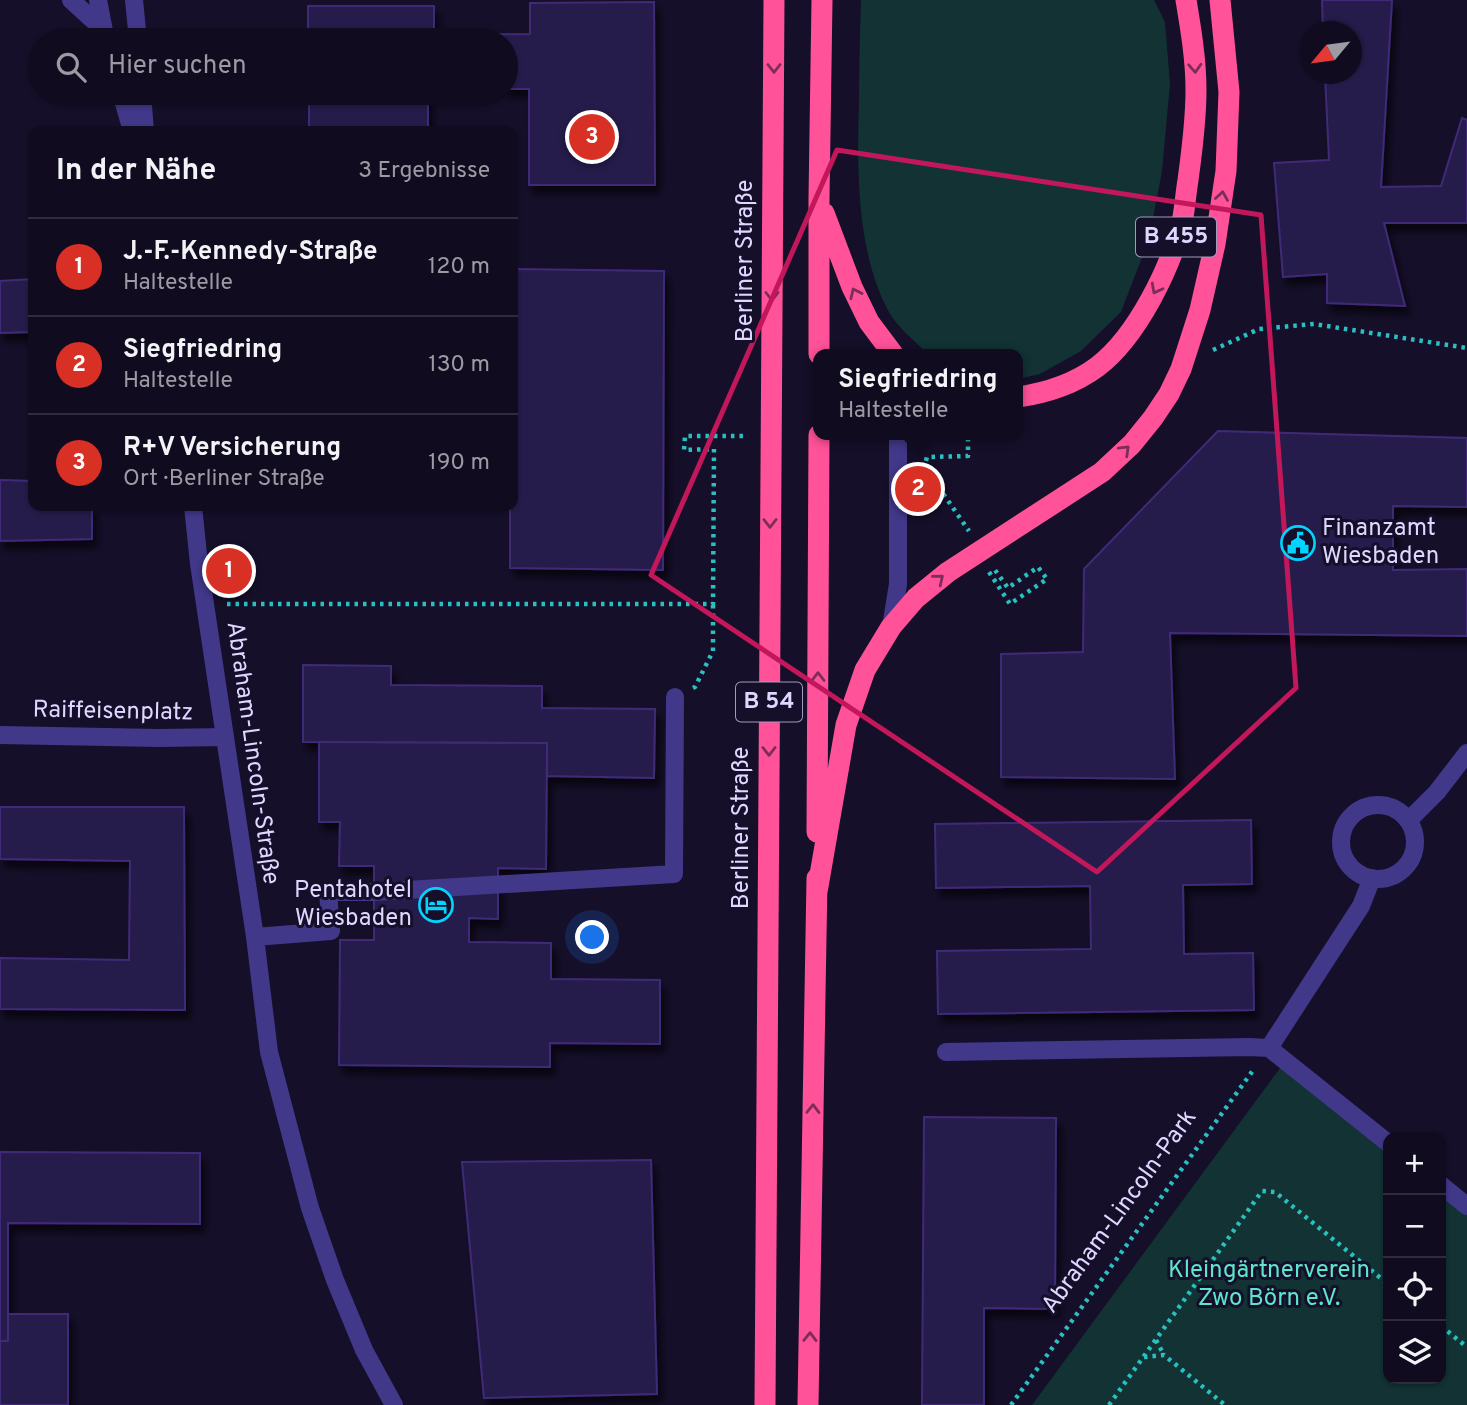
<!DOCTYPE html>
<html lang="de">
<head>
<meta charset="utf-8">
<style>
  body { margin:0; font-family:Overpass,sans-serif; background:#191428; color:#f1f3f6 }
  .controls { position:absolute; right:21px; bottom:21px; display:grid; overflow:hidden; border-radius:14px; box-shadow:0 2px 5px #0004 }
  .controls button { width:63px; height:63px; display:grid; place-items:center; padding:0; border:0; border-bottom:2px solid #302b3d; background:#100b1f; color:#f1f3f6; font:35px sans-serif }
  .compass { position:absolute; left:1299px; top:21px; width:63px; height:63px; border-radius:50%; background:#100b1f; box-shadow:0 2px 5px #0004; rotate:241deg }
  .you { position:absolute; left:593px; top:938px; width:24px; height:24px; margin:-18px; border:5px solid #fff; border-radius:50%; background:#1a73e8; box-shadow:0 0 0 10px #1a73e833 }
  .badge { display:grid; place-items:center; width:46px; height:46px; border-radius:50%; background:#d93025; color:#fff; font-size:23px; font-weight:700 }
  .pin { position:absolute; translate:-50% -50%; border:4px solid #fff; box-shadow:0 2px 7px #0006 }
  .popup { position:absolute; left:813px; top:349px; width:210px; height:91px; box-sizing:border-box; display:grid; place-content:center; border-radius:14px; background:#100b1f; filter:drop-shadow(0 2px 5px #0005); font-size:23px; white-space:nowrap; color:#9c9ba4 }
  .popup b { font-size:26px; color:#f1f3f6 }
  .popup::after { content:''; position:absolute; left:50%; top:100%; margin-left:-14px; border:14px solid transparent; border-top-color:#100b1f }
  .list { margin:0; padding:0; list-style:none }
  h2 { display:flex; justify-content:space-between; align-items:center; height:91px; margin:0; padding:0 28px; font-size:30px }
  h2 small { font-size:23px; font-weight:400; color:#9c9ba4 }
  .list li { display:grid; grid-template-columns:46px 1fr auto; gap:21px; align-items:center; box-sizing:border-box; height:98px; padding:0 28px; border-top:2px solid #302b3d }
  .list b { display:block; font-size:26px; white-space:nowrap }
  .list p { margin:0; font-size:23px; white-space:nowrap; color:#9c9ba4 }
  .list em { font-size:23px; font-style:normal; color:#9c9ba4 }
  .icon { flex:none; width:38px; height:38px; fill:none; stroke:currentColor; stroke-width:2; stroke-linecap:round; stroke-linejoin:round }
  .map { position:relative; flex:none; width:1467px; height:1405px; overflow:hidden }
  .search { position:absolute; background:#100b1f; box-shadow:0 2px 5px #0004; left:28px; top:28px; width:490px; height:77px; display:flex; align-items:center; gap:18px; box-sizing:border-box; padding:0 24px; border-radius:38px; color:#9c9ba4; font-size:26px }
  .panel { position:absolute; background:#100b1f; box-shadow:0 2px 5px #0004; left:28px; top:126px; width:490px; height:385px; border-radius:14px }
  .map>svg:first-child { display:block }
</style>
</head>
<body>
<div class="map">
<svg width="1467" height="1405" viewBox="0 0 1467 1405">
  <defs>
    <filter id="shadow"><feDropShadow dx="4.5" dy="8" stdDeviation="3.5" flood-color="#0009"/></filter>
  </defs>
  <rect width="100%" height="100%" fill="#150f29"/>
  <path fill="#123234" d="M861 0H1154L1165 22 1170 84 1162 171 1149 239 1121 312 1081 351 1040 374 1018 379V354H929C916 343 897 327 889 312 856 252 857 168 859 102 859 68 860 34 861 0Z
    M1283 1064 1388 1149V1379H1441V1192L1467 1213V1405H1032Z"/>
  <path fill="#271a4b" stroke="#402b78" stroke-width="2" filter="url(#shadow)" d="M1322 0H1392L1381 187 1441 186 1462 118 1467 120V223H1384L1405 306 1327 303V274L1283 277 1274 163 1329 160 1325 74H1352V32H1323Z
    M654 2 655 185H529V89H506V40H308V6H434V35L530 34V3Z
    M309 93H428V131H309Z
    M513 269 664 271 663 570 510 568V506H513Z
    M33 279V332L0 333V281Z
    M1218 431 1467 438V507L1393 506V570L1467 569V636L1170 633 1175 779 1001 777V654L1083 652 1084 569Z
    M0 480 33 481V506H92V539L0 541Z
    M303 665 391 666V685L542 686V708L655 709 654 778 547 776V743L303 742Z
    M319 742 547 743 546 869 498 868V919L469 918V942L551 943V979L660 980V1044L550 1043V1067L339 1065 340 940H374V866H339L340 822H319Z
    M0 807H184L185 1010 0 1009V958L129 960 130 861 0 859Z
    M1251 820 1252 884 1183 885 1184 954 1253 953 1254 1010 938 1014 937 951 1091 949 1090 886 936 888 935 824Z
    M924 1117 1056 1118 1055 1309 984 1308V1405H922Z
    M0 1152 200 1153V1224L8 1223V1341H0Z
    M651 1160 657 1394 484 1398 462 1162Z
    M8 1314H68V1405H0V1341H8Z"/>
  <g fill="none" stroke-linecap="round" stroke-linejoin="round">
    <path stroke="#2abfc0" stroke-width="4.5" stroke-dasharray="3.5 5" stroke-linecap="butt" d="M1213 350 1259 329 1314 324 1467 348
      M841 436H878
      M918 437H968V456L927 457 922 475
      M924 466 969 531
      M989 572 1010 604 1047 579 1038 567 1008 588 995 570
      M227 604H713L714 449 684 450 685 436H748
      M693 688 695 687 713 651V604
      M1441 1326 1467 1347
      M1156 1340 1164 1355
      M1144 1357 1164 1355 1225 1405
      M1011 1405 1254 1069
      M1109 1405 1262 1191 1275 1192 1388 1284"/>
    <path stroke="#41388a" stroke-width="18" d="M71 0 104 30
      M98 0 104 31
      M134 0 138 40
      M121 93 132 131
      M142 93 145 131
      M193 506 199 564 255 937 269 1052 310 1208 335 1280 364 1350 394 1405
      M891 627 898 584V435
      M0 735 159 738 225 737
      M1341 842a37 37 0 1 1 74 0a37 37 0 1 1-74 0Z
      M1408 821 1437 792 1467 753
      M255 937 331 931 328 892H374L674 874 675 697
      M1269 1048 1361 906 1372 878
      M1269 1048 1388 1143
      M946 1052 1249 1047 1269 1048
      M1441 1185 1467 1206"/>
    <path stroke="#ff5299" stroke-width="21" d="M824 213 852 287 869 322 893 354
      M819 354V198L822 0
      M1018 397C1046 393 1074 384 1097 367 1137 337 1172 266 1183 217 1185 205 1186 192 1188 180 1192 151 1196 120 1196 90 1196 60 1191 30 1186 0
      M817 832 819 435
      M817 892 846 725 865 670 891 627 916 598 948 572 1102 472 1132 444 1153 418 1169 394 1181 369 1200 310 1215 244 1226 171 1229 92 1220 0
      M765 1405 774 0
      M808 1405 817 878"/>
  </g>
  <defs><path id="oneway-chevron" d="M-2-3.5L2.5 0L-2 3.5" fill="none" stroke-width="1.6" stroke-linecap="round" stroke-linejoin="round" transform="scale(1.75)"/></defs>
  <g stroke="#7e2d5b">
    <use href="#oneway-chevron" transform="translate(774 68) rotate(90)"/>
    <use href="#oneway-chevron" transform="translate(1195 68) rotate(87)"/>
    <use href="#oneway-chevron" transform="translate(1222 196) rotate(-81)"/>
    <use href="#oneway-chevron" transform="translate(1156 289) rotate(118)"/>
    <use href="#oneway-chevron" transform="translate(855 293) rotate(-115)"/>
    <use href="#oneway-chevron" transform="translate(772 296) rotate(90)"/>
    <use href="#oneway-chevron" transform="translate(1125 450) rotate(-44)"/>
    <use href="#oneway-chevron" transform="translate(770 523) rotate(90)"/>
    <use href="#oneway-chevron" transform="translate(939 579) rotate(-39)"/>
    <use href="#oneway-chevron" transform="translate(818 677) rotate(-90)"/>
    <use href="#oneway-chevron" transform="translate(769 751) rotate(90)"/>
    <use href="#oneway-chevron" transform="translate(813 1109) rotate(-89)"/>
    <use href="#oneway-chevron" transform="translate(810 1337) rotate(-89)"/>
  </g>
  <path fill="none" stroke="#c2185b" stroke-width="5" stroke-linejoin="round" d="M837 150 1261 215 1296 688 1097 872 651 575Z"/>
  <defs>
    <g id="civic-ring" transform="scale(1.75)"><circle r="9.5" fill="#150f29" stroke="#03d4ff" stroke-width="1.5"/><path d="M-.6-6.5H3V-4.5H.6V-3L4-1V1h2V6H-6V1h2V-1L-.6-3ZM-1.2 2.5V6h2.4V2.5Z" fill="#03d4ff"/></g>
    <g id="hotel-ring" transform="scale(1.75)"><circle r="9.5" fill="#150f29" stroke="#03d4ff" stroke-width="1.5"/><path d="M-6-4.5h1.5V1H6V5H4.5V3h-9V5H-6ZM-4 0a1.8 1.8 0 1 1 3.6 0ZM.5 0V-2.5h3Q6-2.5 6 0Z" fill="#03d4ff"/></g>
  </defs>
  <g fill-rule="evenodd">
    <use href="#civic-ring" x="1298" y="543"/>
    <use href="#hotel-ring" x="436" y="905"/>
  </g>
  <g text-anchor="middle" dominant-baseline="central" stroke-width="6" stroke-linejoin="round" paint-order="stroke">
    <g fill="#150f29" stroke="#a29bbf" stroke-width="2">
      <rect x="1136" y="217.5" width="80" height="39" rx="5"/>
      <rect x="736" y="682.5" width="66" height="39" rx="5"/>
    </g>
    <g font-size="23" font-weight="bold" fill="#ded7ff">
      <text x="1176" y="237">B 455</text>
      <text x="769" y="702">B 54</text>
    </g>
    <g font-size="24" fill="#ded7ff" stroke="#150f29">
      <text transform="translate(746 261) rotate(-90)">Berliner Straße</text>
      <text transform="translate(113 712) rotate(1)">Raiffeisenplatz</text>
      <text transform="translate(252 753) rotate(82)">Abraham-Lincoln-Straße</text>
      <text transform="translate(742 828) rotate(-90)">Berliner Straße</text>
      <text transform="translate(1120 1212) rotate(-54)">Abraham-Lincoln-Park</text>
    </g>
    <g font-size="24" fill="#ded7ff" stroke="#150f29" text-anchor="start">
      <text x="1322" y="529">Finanzamt<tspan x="1322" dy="28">Wiesbaden</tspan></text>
      <text x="412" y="891" text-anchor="end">Pentahotel<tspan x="412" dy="28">Wiesbaden</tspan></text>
    </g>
    <g font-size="24" fill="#5ce6cd" stroke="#150f29">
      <text x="1269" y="1271">Kleingärtnerverein<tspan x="1269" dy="28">Zwo Börn e.V.</tspan></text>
    </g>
  </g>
</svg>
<div class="controls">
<button>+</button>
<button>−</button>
<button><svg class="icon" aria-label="locate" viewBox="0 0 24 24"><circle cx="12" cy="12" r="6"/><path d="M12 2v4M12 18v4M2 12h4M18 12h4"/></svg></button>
<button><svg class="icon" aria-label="layers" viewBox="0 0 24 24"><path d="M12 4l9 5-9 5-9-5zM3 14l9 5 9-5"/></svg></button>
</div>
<svg class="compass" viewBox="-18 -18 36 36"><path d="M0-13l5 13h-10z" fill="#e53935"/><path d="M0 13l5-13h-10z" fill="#9c9ba4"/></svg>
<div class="you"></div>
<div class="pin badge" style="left:229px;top:571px">1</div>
<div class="pin badge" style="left:918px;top:489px">2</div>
<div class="popup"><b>Siegfriedring</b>Haltestelle</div>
<div class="pin badge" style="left:592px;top:137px">3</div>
<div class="search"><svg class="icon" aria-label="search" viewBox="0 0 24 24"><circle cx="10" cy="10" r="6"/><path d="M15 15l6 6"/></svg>Hier suchen</div>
<section class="panel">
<h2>In der Nähe<small>3 Ergebnisse</small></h2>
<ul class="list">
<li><span class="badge">1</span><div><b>J.-F.-Kennedy-Straße</b><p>Haltestelle</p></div><em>120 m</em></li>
<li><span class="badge">2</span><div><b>Siegfriedring</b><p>Haltestelle</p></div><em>130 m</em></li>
<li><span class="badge">3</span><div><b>R+V Versicherung</b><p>Ort · Berliner Straße</p></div><em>190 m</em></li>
</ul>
</section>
</div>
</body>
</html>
